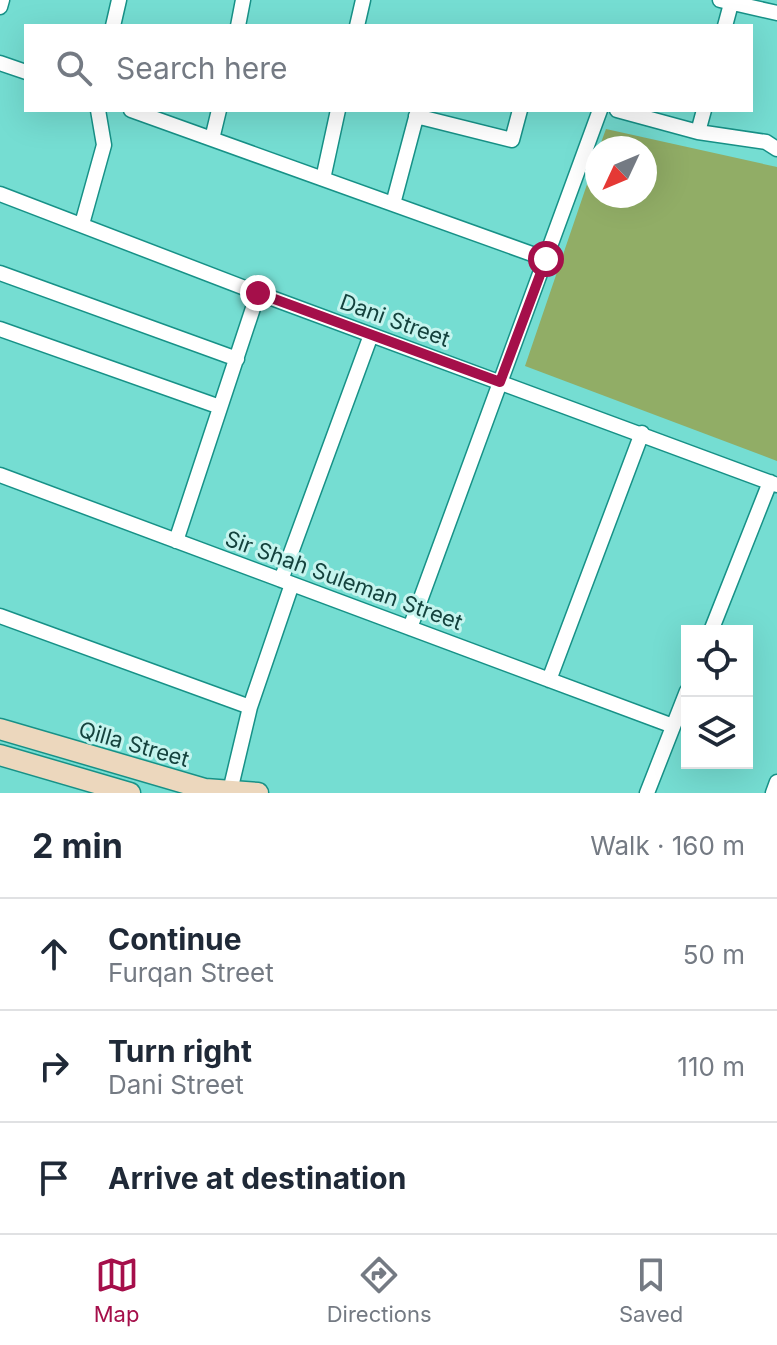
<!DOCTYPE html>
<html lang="en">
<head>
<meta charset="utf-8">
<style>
  body { margin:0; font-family:Inter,sans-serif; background:#f6f6f7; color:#1f2937 }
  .controls { position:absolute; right:24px; bottom:24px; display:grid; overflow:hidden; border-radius:0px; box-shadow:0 8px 32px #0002 }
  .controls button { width:72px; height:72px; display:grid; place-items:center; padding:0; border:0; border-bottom:2px solid #e0e1e3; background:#fff; color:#1f2937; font:40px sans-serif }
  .compass { position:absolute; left:585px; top:136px; width:72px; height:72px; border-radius:50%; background:#fff; box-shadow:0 8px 32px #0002; rotate:226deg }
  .stop { position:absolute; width:24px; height:24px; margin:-18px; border:6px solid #a50f4a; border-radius:50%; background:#fff }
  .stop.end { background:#a50f4a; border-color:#fff; box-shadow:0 2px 8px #0008 }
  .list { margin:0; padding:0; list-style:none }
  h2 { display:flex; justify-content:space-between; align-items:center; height:104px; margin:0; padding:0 32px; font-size:34px }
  h2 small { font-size:26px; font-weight:400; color:#747a83 }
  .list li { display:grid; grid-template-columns:52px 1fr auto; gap:24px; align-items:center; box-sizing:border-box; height:112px; padding:0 32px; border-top:2px solid #e0e1e3 }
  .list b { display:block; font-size:30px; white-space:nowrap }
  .list p { margin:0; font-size:26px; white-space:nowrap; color:#747a83 }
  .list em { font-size:26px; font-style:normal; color:#747a83 }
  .icon { flex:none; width:44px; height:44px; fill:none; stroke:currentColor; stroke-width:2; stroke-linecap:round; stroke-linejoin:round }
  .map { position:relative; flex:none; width:777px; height:793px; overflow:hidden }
  .search { position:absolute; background:#fff; box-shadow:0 8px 32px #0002; left:24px; right:24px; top:24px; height:88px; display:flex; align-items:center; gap:20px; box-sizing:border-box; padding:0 28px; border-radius:0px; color:#747a83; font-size:30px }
  .sheet { height:440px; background:#fff }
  nav { display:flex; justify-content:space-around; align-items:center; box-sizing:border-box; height:112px; border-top:2px solid #e0e1e3; background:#fff; font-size:22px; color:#747a83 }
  nav a { display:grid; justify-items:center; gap:4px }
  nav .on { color:#a50f4a }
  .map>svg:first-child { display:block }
</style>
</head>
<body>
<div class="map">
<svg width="777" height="793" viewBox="0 0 777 793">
  <rect width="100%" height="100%" fill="#75ddd2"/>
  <path fill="#91ad66" d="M606 129 777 167V461L525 366 597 155V196H645V148H599Z"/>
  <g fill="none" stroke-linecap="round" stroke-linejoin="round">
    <g stroke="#179187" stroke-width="17">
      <path id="street" d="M720 0 777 13
        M0 7 2 0
        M113 26 119 0
        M238 26 243 0
        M357 26 363 0
        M725 26 732 0
        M0 63 26 72
        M131 110 546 259
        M617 110 698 132 766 142 777 149
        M416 116 512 140 520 110
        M698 132 704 110
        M212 139 219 110
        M323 179 338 110
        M0 194 258 293 777 485
        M393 204 418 110
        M82 224 104 145 98 110
        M0 273 237 359
        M0 329 220 407
        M0 475 673 726
        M176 541 258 293
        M281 580 371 335
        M0 616 250 707
        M410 628 600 110
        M711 631 770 482
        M549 680 642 433
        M230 791 250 707 292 584
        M647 793 687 691
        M773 793 777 782"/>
    </g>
    <g stroke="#179187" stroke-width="23">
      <path id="secondary" d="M0 729 205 789 258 793
        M0 755 130 793"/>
    </g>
    <use href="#street" stroke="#fff" stroke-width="14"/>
    <use href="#secondary" stroke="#ecd7bd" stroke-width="20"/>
  </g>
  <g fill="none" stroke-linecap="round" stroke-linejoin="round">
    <path stroke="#a50f4a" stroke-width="10" d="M258 293 500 382 546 259"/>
  </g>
  <g text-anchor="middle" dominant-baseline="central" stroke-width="6" stroke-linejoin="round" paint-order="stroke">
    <g font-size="22" fill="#14423d" stroke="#c5f4ee">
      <text transform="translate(395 320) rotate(20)">Dani Street</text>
      <text transform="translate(344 580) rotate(20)">Sir Shah Suleman Street</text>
      <text transform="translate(134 744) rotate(16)">Qilla Street</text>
    </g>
  </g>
</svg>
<div class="controls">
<button><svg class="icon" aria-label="locate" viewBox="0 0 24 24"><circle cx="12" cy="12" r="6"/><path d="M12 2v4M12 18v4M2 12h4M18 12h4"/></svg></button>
<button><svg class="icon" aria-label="layers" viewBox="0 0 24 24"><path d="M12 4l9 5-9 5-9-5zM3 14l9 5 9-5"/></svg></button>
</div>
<svg class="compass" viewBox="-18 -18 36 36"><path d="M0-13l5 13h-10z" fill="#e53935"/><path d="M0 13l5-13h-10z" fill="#747a83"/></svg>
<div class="stop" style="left:546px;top:259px"></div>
<div class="stop end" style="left:258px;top:293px"></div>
<div class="search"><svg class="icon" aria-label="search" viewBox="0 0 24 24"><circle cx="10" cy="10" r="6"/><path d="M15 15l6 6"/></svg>Search here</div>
</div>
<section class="sheet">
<h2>2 min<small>Walk · 160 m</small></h2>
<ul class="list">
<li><svg class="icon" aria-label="ahead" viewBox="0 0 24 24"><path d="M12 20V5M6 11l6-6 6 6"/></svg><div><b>Continue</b><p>Furqan Street</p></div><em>50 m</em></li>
<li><svg class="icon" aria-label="right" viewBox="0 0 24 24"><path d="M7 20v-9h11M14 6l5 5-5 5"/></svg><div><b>Turn right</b><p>Dani Street</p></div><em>110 m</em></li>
<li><svg class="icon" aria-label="arrive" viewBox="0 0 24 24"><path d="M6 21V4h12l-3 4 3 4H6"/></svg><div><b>Arrive at destination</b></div></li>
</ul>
</section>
<nav>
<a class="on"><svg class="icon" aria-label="map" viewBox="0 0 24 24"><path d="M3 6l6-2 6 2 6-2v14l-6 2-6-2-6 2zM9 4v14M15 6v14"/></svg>Map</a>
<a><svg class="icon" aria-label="directions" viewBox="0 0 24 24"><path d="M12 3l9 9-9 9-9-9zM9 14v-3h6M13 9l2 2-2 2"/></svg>Directions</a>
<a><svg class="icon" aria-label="saved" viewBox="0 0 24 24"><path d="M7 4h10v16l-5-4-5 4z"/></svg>Saved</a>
</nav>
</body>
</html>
